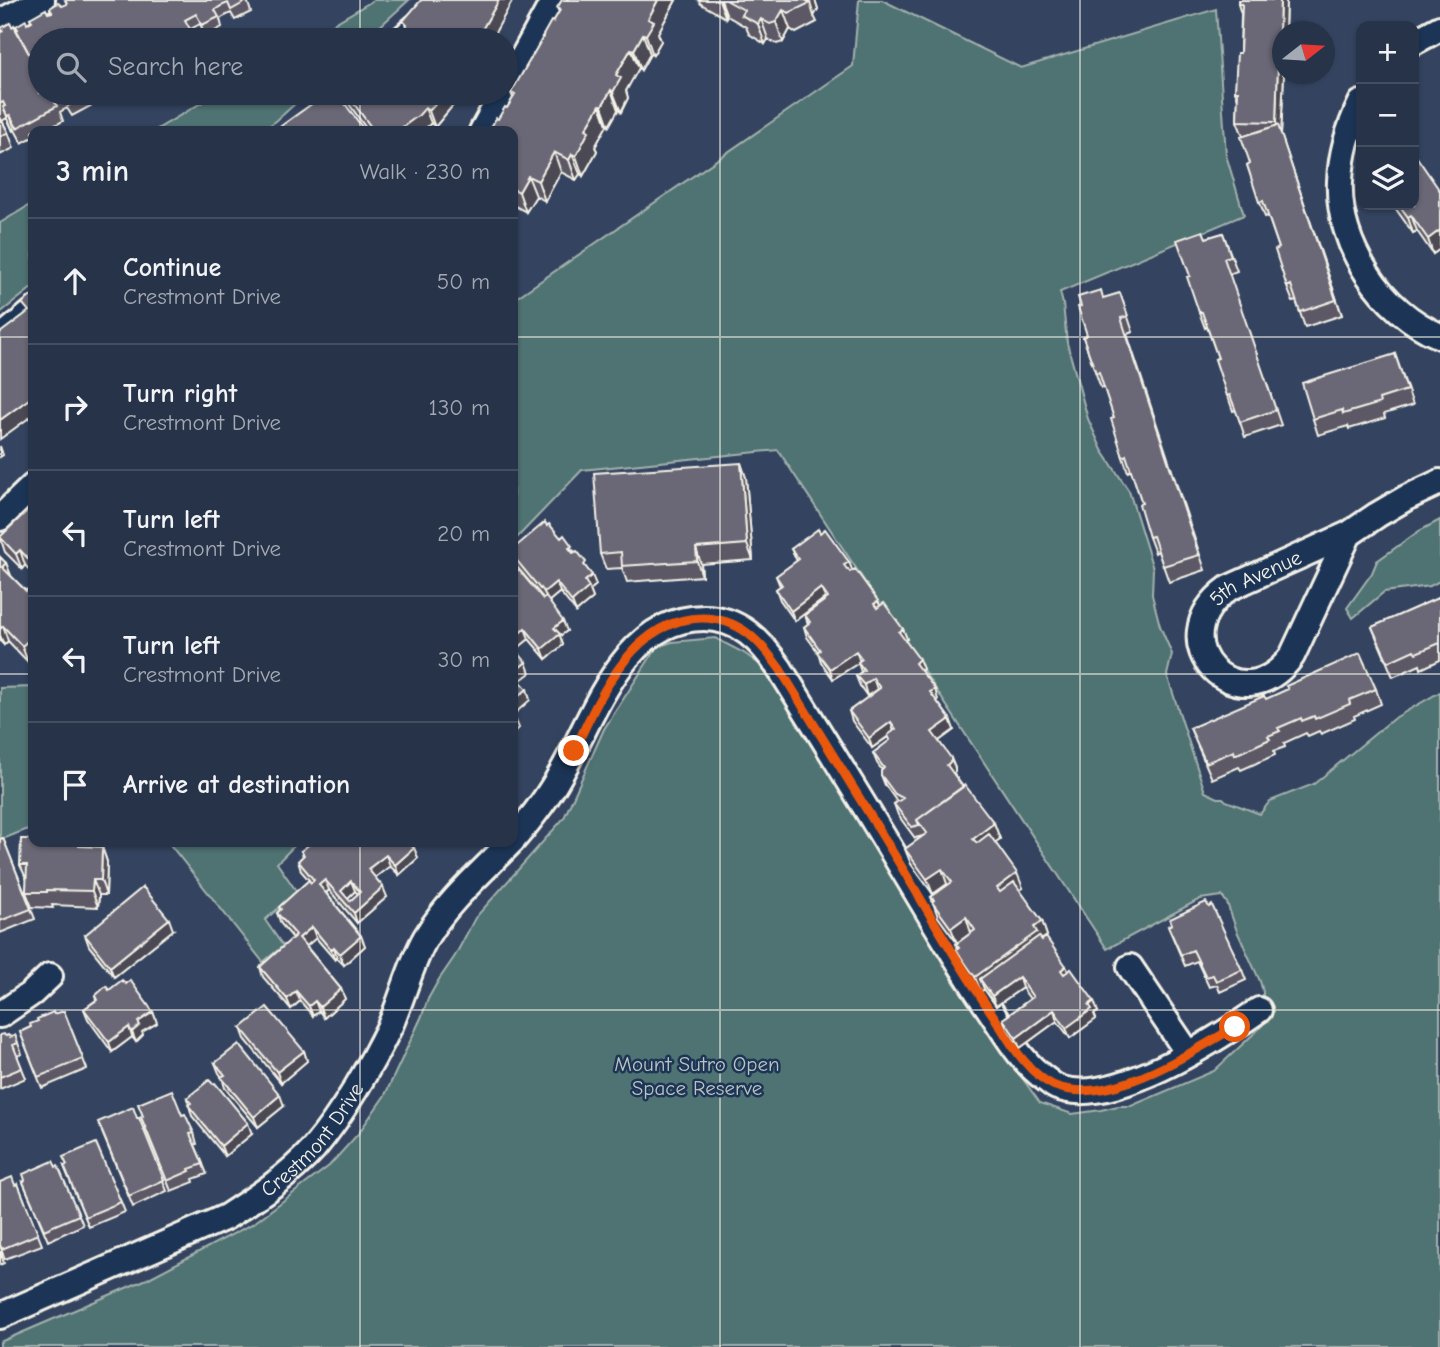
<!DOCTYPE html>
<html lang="en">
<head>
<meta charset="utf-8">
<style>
  body { margin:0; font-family:"Comic Neue",sans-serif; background:#2f3b4f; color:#f1f3f6 }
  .controls { position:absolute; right:21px; top:21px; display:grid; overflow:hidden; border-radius:14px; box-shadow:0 2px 5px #0004 }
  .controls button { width:63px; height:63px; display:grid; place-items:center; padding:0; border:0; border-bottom:2px solid #434e60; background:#273348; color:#f1f3f6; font:35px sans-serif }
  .compass { position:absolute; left:1272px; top:21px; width:63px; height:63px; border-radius:50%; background:#273348; box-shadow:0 2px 5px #0004; rotate:73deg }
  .stop { position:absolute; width:21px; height:21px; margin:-16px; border:5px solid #ea580c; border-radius:50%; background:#fff }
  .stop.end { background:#ea580c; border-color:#fff; box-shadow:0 2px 7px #0008 }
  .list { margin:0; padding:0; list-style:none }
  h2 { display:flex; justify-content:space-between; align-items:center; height:91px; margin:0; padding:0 28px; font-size:30px }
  h2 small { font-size:23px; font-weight:400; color:#a4aab4 }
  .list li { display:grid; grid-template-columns:46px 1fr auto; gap:21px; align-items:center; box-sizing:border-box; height:126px; padding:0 28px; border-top:2px solid #434e60 }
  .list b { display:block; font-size:26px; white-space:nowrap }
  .list p { margin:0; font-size:23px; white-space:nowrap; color:#a4aab4 }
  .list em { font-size:23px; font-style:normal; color:#a4aab4 }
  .icon { flex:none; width:38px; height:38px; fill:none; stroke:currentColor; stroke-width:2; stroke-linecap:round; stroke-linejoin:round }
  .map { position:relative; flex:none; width:1440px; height:1347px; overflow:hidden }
  .search { position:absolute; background:#273348; box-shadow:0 2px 5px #0004; left:28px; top:28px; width:490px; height:77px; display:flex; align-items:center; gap:18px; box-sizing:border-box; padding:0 24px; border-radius:38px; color:#a4aab4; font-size:26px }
  .panel { position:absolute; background:#273348; box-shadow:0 2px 5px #0004; left:28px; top:126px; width:490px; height:721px; border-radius:14px }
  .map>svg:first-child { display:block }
</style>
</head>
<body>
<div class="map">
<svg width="1440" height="1347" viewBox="0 0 1440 1347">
  <rect width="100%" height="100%" fill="#344460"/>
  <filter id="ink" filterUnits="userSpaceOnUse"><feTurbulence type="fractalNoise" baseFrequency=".0143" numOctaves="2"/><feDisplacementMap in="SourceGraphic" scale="14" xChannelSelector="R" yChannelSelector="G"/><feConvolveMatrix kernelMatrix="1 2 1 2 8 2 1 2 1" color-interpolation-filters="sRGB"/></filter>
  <g filter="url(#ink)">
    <path fill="#507272" stroke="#a2b2ad" stroke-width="2" d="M374 0H409L365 40H306Z
      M859 0H882L1021 68 1216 9 1226 155 1244 215 1060 292 1063 304 1067 343 1088 419 1102 450 1129 491 1150 559 1153 569 1152 595 1160 626 1172 654 1167 675 1205 792 1218 798H1223L1226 801 1260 814 1270 801 1314 784 1393 719 1440 692V1347H0V1342L147 1279 254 1223 329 1166 358 1134 385 1095 421 1018 428 999 438 981 455 956 475 918 564 818 604 729 657 647 672 642 715 638 744 653 759 664 831 769 955 984 1040 1103 1072 1114 1101 1110 1118 1106H1131L1214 1071 1262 1026 1263 992 1260 981 1237 931 1227 903 1222 896 1200 899 1107 949 778 450 582 470 513 542V300L853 66Z
      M218 93H307L276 121 261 131H154Z
      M33 203V287L0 313V223Z
      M1440 520V581L1430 586 1384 592 1353 618 1347 608 1372 573 1377 561 1419 531Z
      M33 687V827L0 840V688Z
      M168 842H298L277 863 297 892 265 920 283 946 263 962Z"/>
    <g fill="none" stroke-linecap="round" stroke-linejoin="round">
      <g stroke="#f4f1e8" stroke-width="18">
        <path id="lane" d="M392 40 412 22
          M0 331 33 304"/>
      </g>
      <g stroke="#f4f1e8" stroke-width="30">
        <g id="street">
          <path d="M0 22 42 0"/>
          <path d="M1414 42 1440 28"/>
          <path d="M506 88 554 0"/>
          <path d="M1361 103C1349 127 1341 155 1340 181 1337 245 1382 312 1440 336"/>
          <path d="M482 131 503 93"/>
          <path d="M0 518 33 486"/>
          <path id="s1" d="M1349 534 1292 656C1240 727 1154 642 1229 588L1349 534 1377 515 1406 498 1440 482"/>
          <path d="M513 840C531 819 547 799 560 775 594 718 622 618 704 618 739 618 761 641 780 669 821 735 862 801 902 868 931 916 959 965 991 1012 1009 1039 1021 1062 1048 1081 1051 1083 1054 1086 1057 1087 1110 1109 1216 1040 1259 1010"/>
          <path d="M1130 967 1188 1053"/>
          <path d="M0 1015 32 993 50 976"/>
          <path id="s2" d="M0 1316 226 1217C257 1197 289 1176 314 1148 342 1115 371 1065 390 1026 403 997 410 965 426 937 448 901 482 872 511 842"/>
        </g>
      </g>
      <use href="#lane" stroke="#1d3557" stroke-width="12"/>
      <use href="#street" stroke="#1d3557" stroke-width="24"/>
    </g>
    <path fill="#5c5965" stroke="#f4f1e8" stroke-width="2" fill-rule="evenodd" d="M247 0 251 12 235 20 231 13 225 16 220 19 222 27 206 36 200 24 191 29 196 40H40V93H98L94 95 96 103 72 116 67 108 60 112 63 121 44 131H33V137L22 143 15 130 13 131 7 118 2 121 8 132 14 148 0 155V33L2 32 1 28 12 27 16 30V26L27 24 32 22 30 18 51 12 50 8 62 6Z
      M562 0H676L658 33 661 41 653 55 650 54 641 70 639 68 631 81 626 91 628 98 621 112 618 110 609 126 607 125 595 147 597 151 583 176 580 174 576 180 561 172 545 201 536 196 526 212 513 205V131L498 119 507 108 513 98 511 93 543 38 542 37 553 22 559 12 557 8Z
      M698 0H815L818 9 814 16 817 22 796 33 790 29 783 42 777 44 768 39 765 44 749 34 746 27 727 16 726 18 701 4Z
      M1238 0H1286L1285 32H1283V74H1284L1281 135 1342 315 1305 327 1296 301 1293 302 1287 287 1279 248 1268 216 1265 217 1247 165 1250 163 1246 136H1243L1237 121 1238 99 1235 91 1240 53 1241 14 1238 4Z
      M104 93H115L107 97Z
      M344 93H459L458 95 459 98 435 127 431 123 423 131H368L347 101Z
      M1440 191V249L1433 254 1417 231 1413 233 1393 205H1414Z
      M1223 233 1237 271 1229 274 1281 425 1245 437 1236 410 1233 411 1215 359 1218 358 1207 327 1205 328 1199 312 1190 276 1206 238Z
      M1120 293 1133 332 1127 334 1205 570 1169 582 1158 551 1155 553 1149 537 1142 503 1131 470 1128 472 1123 457 1114 418 1104 387 1101 388 1083 337 1087 335 1104 298Z
      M1395 354 1413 405 1384 414 1385 418 1349 429 1348 426 1318 435 1313 419Z
      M741 463 746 478 753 560 701 564 702 576 627 582 622 568 606 569 600 554Z
      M33 505V574L25 565 22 569 5 552 0 537Z
      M547 526 575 552 590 573 596 585 590 590 593 598 576 612 560 592 549 601 567 631 560 636 563 645 546 659 529 639 518 648 514 645H513V570L543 598 516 566 513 557V555L514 553 513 549Z
      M820 533 849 562 852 571 880 606 903 629 907 639 905 640 923 669 921 671 938 700 937 701 950 719 954 730 939 741 955 768V772L953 773 963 787 994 823 1000 839 995 842 1023 888 1019 890 1042 921 1047 936 1043 940 1098 1012 1094 1014 1096 1019 1070 1038 1057 1021 1020 1048 1006 1029 1003 1019 1030 999 1022 988 996 1006 984 989 981 992 962 966 956 950 958 949 956 944 957 943 938 917 931 897 948 885 947 884 933 894 911 864 905 849 923 836 915 838 898 815 894 804 897 802 885 785 881 775 882 770 877 763 873 753 890 741 888 737 872 748 852 721 849 711 878 690 877 689 867 696 860 686 856 676 861 672 858 663 833 679 821 662 818 652 807 637 804 627 808 624 805 615 826 599 825 598 795 621 780 600 776 589 780 586 776 576 797 561 791 549Z
      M0 557 6 563 11 576 26 591 33 584V656L28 662 8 641 4 645 0 641Z
      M1440 597V660L1421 669 1420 665 1393 677 1372 627Z
      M1376 689 1381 704 1354 716 1355 719 1321 734 1319 731 1308 736 1306 733 1284 743 1285 747 1274 751 1275 755 1241 770 1239 767 1212 779 1190 728 1266 699Z
      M3 838 35 919 0 933V839Z
      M33 842 82 846 102 847 107 862 106 895H99L98 907 52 905 53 908 32 907 26 892 27 880 20 865Z
      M414 848 418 858 399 875 390 866 375 877 387 897 357 923 329 890 326 893 361 936 365 946 344 965 337 958 335 960 316 938 306 946 341 989 345 999 324 1018 319 1011 313 1016 300 1001 291 1009 263 977 260 967 293 938 281 924 277 913 280 910 279 907 309 880 301 871 298 861 303 856 301 851ZM355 891 358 894 350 901 348 898Z
      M1170 919 1242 970 1246 980 1220 992 1217 985 1209 987 1197 961 1185 966 1168 926 1171 924Z
      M173 930 114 977 89 946 85 935Z
      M109 990 153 1012 157 1023 142 1032 143 1035 136 1042 132 1037 112 1052 88 1019 84 1009 96 1000 95 996Z
      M64 1011 87 1069 42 1088 20 1032Z
      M241 1028 304 1051 307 1061 281 1083 245 1039Z
      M0 1035 10 1037 15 1035 22 1054 17 1056 26 1078 0 1089Z
      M215 1063 284 1106 258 1127 225 1088 222 1077 219 1073Z
      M187 1098 252 1134 225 1156 192 1116Z
      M182 1115 194 1133 197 1144 195 1145 207 1174 193 1179 194 1182 171 1191 145 1127Z
      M139 1118 167 1191 133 1207 102 1132Z
      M64 1166 121 1202 125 1212 89 1227Z
      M23 1182 79 1215 83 1225 48 1241Z
      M18 1184 42 1245 5 1259 0 1246Z
      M0 1251 4 1263 0 1265Z"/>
    <path fill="#4b4853" stroke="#f4f1e8" stroke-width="2" d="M499 0H513L491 40H476Z
      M658 0H676L658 33 661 41 653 55 646 35 648 19Z
      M719 0H721L727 16 726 18Z
      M805 0H815L818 9 814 16 810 3Z
      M1280 0H1286L1285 32H1283V74H1284L1281 135 1342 315 1276 122Z
      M783 10 790 29 783 42 776 22Z
      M761 19 768 39 765 44 758 24Z
      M643 34 650 54 641 70 634 50Z
      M631 49 639 68 626 91 628 98 621 112 613 92 616 75Z
      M611 90 618 110 609 126 602 106Z
      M445 93H459L458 95 459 98 435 127 429 111Z
      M600 105 607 125 595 147 597 151 583 176 576 156 586 129Z
      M425 108 431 123 423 131H397Z
      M10 115 15 130 13 131 7 116Z
      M554 152 561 172 545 201 538 181Z
      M572 154 580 174 576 180 569 160Z
      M528 176 536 196 526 212 519 192Z
      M1411 215 1417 231 1413 233 1408 217Z
      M1440 230V249L1433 254 1428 239Z
      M33 396V415L0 439V420Z
      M0 446 3 455 0 457Z
      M741 463 746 478 753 560 747 544Z
      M696 548 701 564 702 576 697 561Z
      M20 550 25 565 22 569 16 554Z
      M849 562 853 572 848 576 844 565Z
      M6 563 12 578 2 567Z
      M592 575 596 585 590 590 593 598 576 612 572 602 585 581Z
      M556 582 560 592 548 602 544 592Z
      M821 588 825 598 795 621 791 611Z
      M878 601 882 611 878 614 874 604Z
      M563 621 567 631 560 636 563 645 546 659 542 649 554 628Z
      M3 626 8 641 4 645 0 635V629Z
      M525 628 529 639 518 648 514 638Z
      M903 629 907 639 903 642 899 632Z
      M33 636V656L28 662 22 646Z
      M856 651 860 662 833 679 830 669Z
      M919 659 923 669 918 673 915 663Z
      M526 662 530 673 517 683 513 673Z
      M873 678 877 689 867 696 864 685Z
      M527 689 530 700 513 715V701Z
      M935 689 938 700 934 703 930 692Z
      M515 718 519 728 513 734V720Z
      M950 719 954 730 936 743 932 732Z
      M891 722 894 732 872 748 869 738Z
      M951 758 955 768V772L951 775 947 765Z
      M994 823 1000 839 979 854 973 839Z
      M102 847 107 862 106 895 101 880Z
      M414 848 418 858 399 875 395 865Z
      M386 855 390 866 372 880 368 869Z
      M942 869 947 884 933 894 927 879Z
      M1017 873 1023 888 1003 903 997 888Z
      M93 880 99 895 98 907 92 891Z
      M325 880 329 890 323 896 319 885Z
      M351 881 355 891 345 901 341 891Z
      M383 887 387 897 357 923 354 913Z
      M966 917 971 933 957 943 951 928Z
      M169 919 173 930 114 977 110 967Z
      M1042 921 1047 936 980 979 984 989 981 992 975 977Z
      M312 927 316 938 303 949 299 938Z
      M361 936 365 946 344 965 340 954Z
      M334 947 337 958 335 960 331 950Z
      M1066 966 1070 976 1065 980 1061 970Z
      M1019 977 1022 988 996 1006 992 996Z
      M341 989 345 999 324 1018 320 1007Z
      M296 991 300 1001 291 1009 287 999Z
      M315 1001 319 1011 313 1016 309 1006Z
      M1094 1001 1098 1012 1094 1014 1096 1019 1070 1038 1066 1028Z
      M1054 1010 1057 1021 1020 1048 1016 1038Z
      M153 1012 157 1023 142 1032 143 1035 136 1042 132 1032 138 1022Z
      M129 1027 132 1037 112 1052 109 1042Z
      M304 1051 307 1061 281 1083 277 1072Z
      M280 1095 284 1106 258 1127 254 1117Z
      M248 1123 252 1134 225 1156 221 1146Z"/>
    <path fill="#6b6776" stroke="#f4f1e8" stroke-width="2" fill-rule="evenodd" d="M65 0H247V1L231 10 228 3 221 6 215 10 219 17 202 25 196 14 185 20 195 38 191 40H40V74L16 30 18 29 16 26 26 20 27 24 32 21 30 18 46 9 48 13 52 12 50 8 58 3 62 6 67 4Z
      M421 0H499L476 40H393L407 25 403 21Z
      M562 0H658L648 19 654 22 646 35 643 34 634 50 631 49 624 61 616 75 621 78 613 92 611 90 602 106 600 105 586 129 589 131 576 156 572 154 569 160 554 152 538 181 528 176 519 192 513 189V131H489L496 118 498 119 505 107 507 108 515 95 511 93 543 37H542L551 21 553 22 560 10 557 8Z
      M726 0H805L810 3 789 13 783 10 776 22 770 24 761 19 758 24 741 15 744 10Z
      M1238 0H1280L1276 122 1237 121 1238 91H1235L1237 53H1240L1242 4H1238Z
      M10 23 12 27 14 25 40 74V93H50L57 106 17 128 10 115 7 116 3 107 5 106 3 102 0 104V33L3 31 1 28Z
      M50 93H92L68 106 63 98 55 102Z
      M327 93H337L365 131H274Z
      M346 93H445L429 111 425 108 419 115 397 131H374Z
      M0 117 8 132 0 137Z
      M1278 125 1336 300 1300 312 1291 285 1287 287 1275 250 1279 248 1263 201 1259 202 1247 165 1250 163 1241 137Z
      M1414 153 1440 191V230L1428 239 1411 215 1408 217 1399 205H1414Z
      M1203 231 1206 238 1223 233 1231 256 1224 258 1276 410 1240 422 1230 395 1227 396 1215 359 1218 358 1202 312H1199L1187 277 1190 276 1177 240Z
      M1101 290 1103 298 1120 293 1128 316 1121 318 1199 555 1163 566 1153 536 1149 537 1139 504 1142 503 1126 455 1123 457 1111 419 1114 418 1106 394 1099 372 1096 373 1083 337 1087 335 1078 307 1081 306 1078 297Z
      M33 295V396L0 420V333L29 311 22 303Z
      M1395 354 1407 390 1379 399 1380 403 1343 414 1342 410 1313 419 1302 383Z
      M741 463 747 544 696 548 697 561 622 566 621 552 600 554 594 473Z
      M33 505V564L20 550 16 554 0 537Z
      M545 522 547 526 549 524 561 538 564 535 572 546 569 548 573 553 577 551 586 562 584 565 592 575 585 581 589 587 572 602 556 582 544 592 541 588 540 589 513 556V555L516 552 513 549Z
      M818 529 820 533 825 529 849 562 844 565 847 569H848L850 572 855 569 878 601 874 604 877 608 884 603 903 629 899 632 919 659 915 663 935 689 930 692 950 719 932 732 951 758V761L947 765 963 787 917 820 919 825 912 827 894 804 903 798 895 794 881 775V771L884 768 873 753 890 740 888 735 896 729 891 722 869 738 849 711 880 688 873 678 864 685 856 676 864 670 858 662 862 659 856 651 830 669 817 652 820 650 804 627 810 622 805 615 828 598 821 588 791 611 776 589 782 585 776 576 799 559 791 549Z
      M0 557 6 563 2 567 26 591 33 584V636L22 646 3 626 0 629Z
      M513 569 516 572 519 570 543 599 546 597 563 621 554 628 560 634 542 649 525 628 514 638 513 637Z
      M1440 597V643L1416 653 1414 650 1388 662 1372 627Z
      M513 646 526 662 513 673 527 689 513 701Z
      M1360 653 1376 689 1349 700 1350 704 1315 719 1314 716 1302 721 1301 718 1278 728 1280 731 1268 736 1270 739 1235 755 1234 751 1206 763 1190 728 1264 696 1266 699 1288 689 1286 686Z
      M965 785 994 823 973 839 977 843 989 834 1017 873 997 888 1000 892 1014 882 1042 921 1034 927 1037 932 975 977 956 950 959 948 956 944 975 930 966 917 951 928 932 902 934 900 931 897 952 882 942 869 927 879 905 849 927 833 917 820Z
      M32 836H33V842H79V846L102 847 101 880H93L92 891 47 890V892H26L27 865H20L21 839H29Z
      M3 838 31 909 0 921V839Z
      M312 842H408L414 848 395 865 386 855 368 869 383 887 354 913 325 880 319 885 361 936 340 954 334 947 331 950 312 927 299 938 341 989 320 1007 315 1001 309 1006 296 991 287 999 260 967 296 935 277 913 281 909 279 907 309 880 311 883 314 880 298 861 304 855 301 851ZM351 881 360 892 350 901 341 891Z
      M143 887 169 919 110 967 85 935Z
      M1206 902 1209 907 1212 905 1242 970 1216 981 1213 975 1206 977 1193 950 1181 955 1168 926 1172 924 1170 919Z
      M1039 936 1042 940 1046 937 1066 966 1061 970 1064 974 1071 969 1094 1001 1089 1005 1092 1009 1066 1028 1054 1010 1016 1038 1003 1019 1033 997 1019 977 992 996 980 979Z
      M122 980 126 984 130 980 153 1012 138 1022 140 1025 132 1032 129 1027 109 1042 84 1009 97 1000 95 996 106 986 109 990Z
      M267 1007 304 1051 277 1072 241 1028Z
      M64 1011 83 1059 38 1077 20 1032 31 1027 30 1024 38 1021 37 1019 53 1012 54 1014Z
      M3 1034 6 1036 8 1035 10 1037 15 1035 18 1043 13 1045 22 1068 0 1077V1035Z
      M239 1044 280 1095 254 1117 221 1077 225 1075 215 1063Z
      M209 1080 213 1084 215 1083 248 1123 221 1146 188 1105 191 1103 187 1098Z
      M172 1090 182 1115 185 1114 194 1133 190 1134 203 1164 189 1169 190 1171 167 1181 141 1117 143 1116 138 1104Z
      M133 1107 137 1118H139L164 1180 129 1196 98 1122Z
      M96 1143 121 1202 85 1217 64 1166 67 1165 63 1157Z
      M53 1161 56 1167 58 1166 79 1215 44 1230 23 1182 25 1180 23 1174Z
      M12 1177 15 1185 18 1184 38 1234 2 1249 0 1245V1182Z"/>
  </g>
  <g fill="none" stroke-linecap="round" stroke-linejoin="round" filter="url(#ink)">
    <path stroke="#ea580c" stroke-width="9" d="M574 751C599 698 633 618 702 618 739 618 760 641 780 669 825 743 872 817 916 891 941 934 967 977 995 1018 1004 1032 1013 1049 1025 1062 1032 1071 1047 1084 1058 1087 1111 1105 1191 1053 1235 1027"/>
  </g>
  <path fill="none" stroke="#f4f1e8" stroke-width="2" stroke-opacity="0.55" d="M360 0V40M720 0V1347M1080 0V1347M360 93V131M0 337H33M513 337H1440M0 674H33M513 674H1440M360 842V1347M0 1010H1440"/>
  <g text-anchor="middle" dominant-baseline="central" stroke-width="5" stroke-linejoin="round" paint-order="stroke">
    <g font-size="21" fill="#f4f1e8" stroke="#1d3557">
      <text stroke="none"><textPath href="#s1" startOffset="350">5th Avenue</textPath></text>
      <text stroke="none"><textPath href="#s2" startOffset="364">Crestmont Drive</textPath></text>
    </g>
    <g font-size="21" fill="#bbc5bf" stroke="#1d3557">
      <text x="697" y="1064">Mount Sutro Open<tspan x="697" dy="24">Space Reserve</tspan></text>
    </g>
  </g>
</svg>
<div class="controls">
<button>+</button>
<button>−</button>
<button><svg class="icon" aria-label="layers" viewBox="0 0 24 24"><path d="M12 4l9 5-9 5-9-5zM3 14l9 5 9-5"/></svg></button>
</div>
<svg class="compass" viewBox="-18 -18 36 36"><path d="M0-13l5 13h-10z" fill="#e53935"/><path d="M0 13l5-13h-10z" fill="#a4aab4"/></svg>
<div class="stop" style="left:1235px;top:1027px"></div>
<div class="stop end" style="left:574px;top:751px"></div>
<div class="search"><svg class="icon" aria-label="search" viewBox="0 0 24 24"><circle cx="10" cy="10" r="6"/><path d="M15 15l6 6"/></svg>Search here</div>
<section class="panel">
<h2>3 min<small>Walk · 230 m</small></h2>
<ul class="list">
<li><svg class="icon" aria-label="ahead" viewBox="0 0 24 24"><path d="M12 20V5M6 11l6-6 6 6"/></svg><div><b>Continue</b><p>Crestmont Drive</p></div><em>50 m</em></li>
<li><svg class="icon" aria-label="right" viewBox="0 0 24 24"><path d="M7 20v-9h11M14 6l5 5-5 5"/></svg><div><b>Turn right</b><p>Crestmont Drive</p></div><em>130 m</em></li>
<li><svg class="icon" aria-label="left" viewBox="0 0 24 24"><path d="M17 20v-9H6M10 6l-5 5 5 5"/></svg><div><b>Turn left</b><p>Crestmont Drive</p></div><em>20 m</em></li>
<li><svg class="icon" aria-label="left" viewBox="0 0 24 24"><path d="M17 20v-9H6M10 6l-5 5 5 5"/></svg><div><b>Turn left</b><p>Crestmont Drive</p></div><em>30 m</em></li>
<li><svg class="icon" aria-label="arrive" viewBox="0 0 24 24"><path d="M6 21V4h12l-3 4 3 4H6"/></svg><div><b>Arrive at destination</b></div></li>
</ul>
</section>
</div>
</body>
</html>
